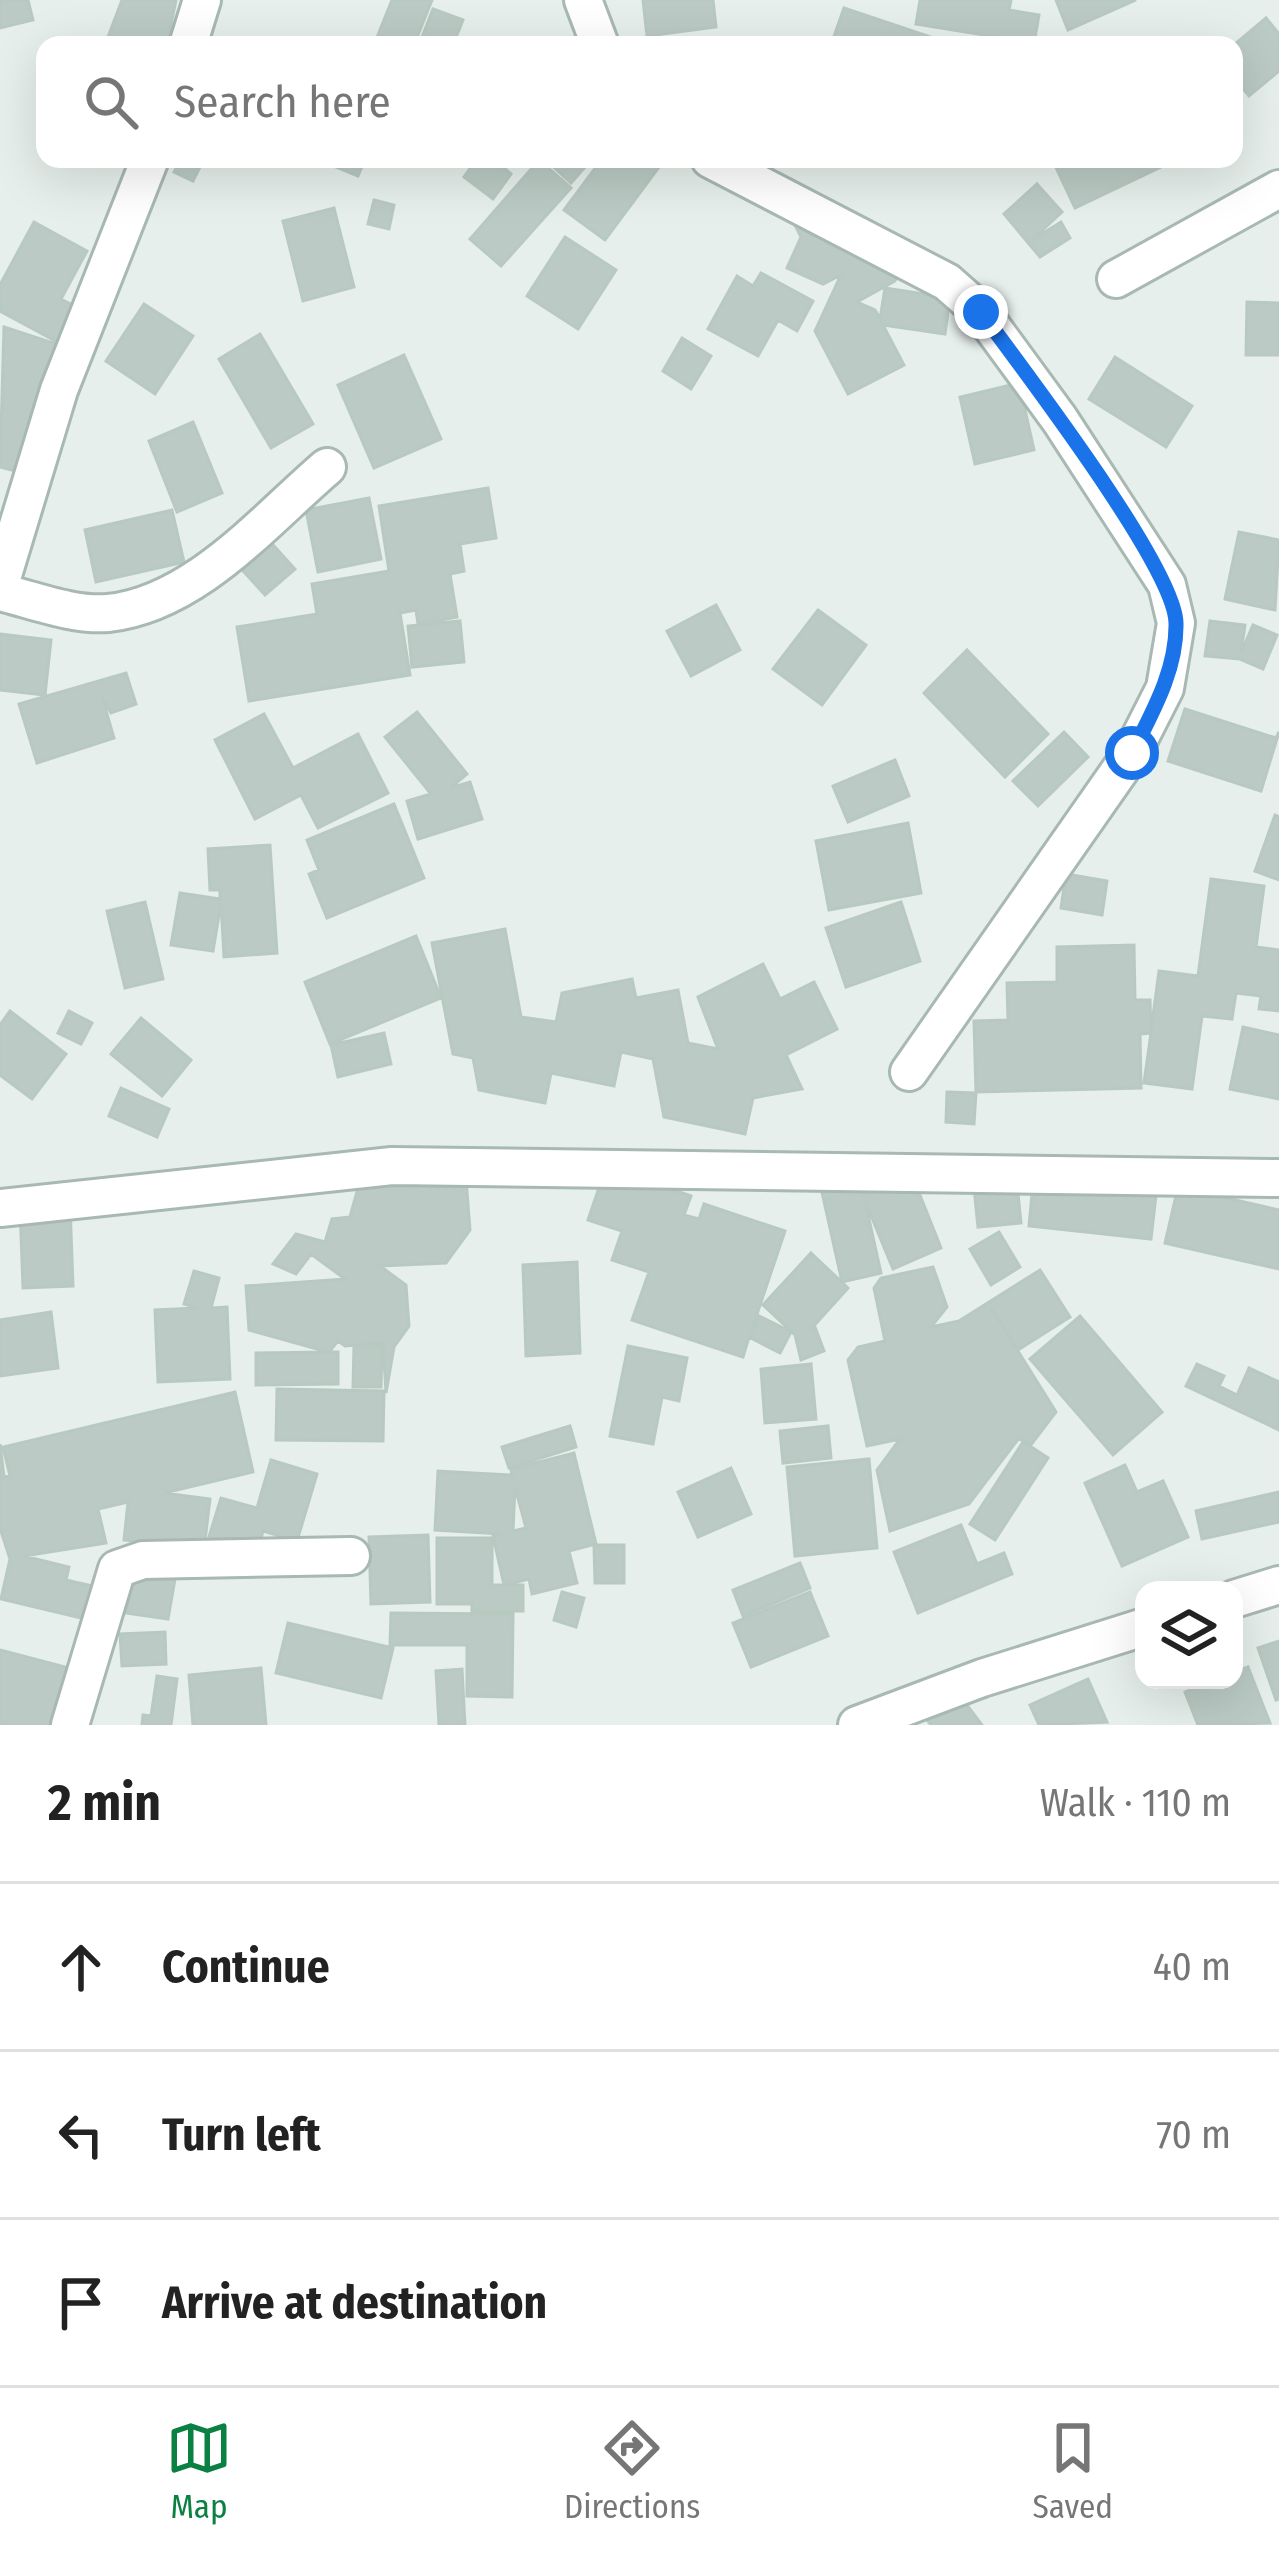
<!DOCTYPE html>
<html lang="en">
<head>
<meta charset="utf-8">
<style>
  body { margin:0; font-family:"Fira Sans Condensed",sans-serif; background:#f6f6f6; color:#222 }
  .controls { position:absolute; right:36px; bottom:36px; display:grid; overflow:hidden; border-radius:24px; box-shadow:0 12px 48px #0002 }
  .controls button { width:108px; height:108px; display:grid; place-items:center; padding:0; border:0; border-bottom:3px solid #e0e0e0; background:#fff; color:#222; font:60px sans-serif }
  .stop { position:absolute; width:36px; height:36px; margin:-27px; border:9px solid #1a73e8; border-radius:50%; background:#fff }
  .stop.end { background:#1a73e8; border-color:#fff; box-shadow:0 3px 12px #0008 }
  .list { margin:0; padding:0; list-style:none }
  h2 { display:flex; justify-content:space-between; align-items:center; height:156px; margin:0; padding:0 48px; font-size:51px }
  h2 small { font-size:39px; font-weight:400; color:#767676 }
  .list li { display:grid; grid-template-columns:78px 1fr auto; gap:36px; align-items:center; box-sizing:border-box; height:168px; padding:0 48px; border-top:3px solid #e0e0e0 }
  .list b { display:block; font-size:45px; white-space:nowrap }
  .list em { font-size:39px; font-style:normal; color:#767676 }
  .icon { flex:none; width:66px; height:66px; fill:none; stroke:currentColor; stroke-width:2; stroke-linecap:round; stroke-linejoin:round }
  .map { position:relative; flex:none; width:1279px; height:1725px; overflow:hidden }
  .search { position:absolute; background:#fff; box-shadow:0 12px 48px #0002; left:36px; right:36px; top:36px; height:132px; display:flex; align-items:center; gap:30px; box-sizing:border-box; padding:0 42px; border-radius:24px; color:#767676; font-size:45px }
  .sheet { height:660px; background:#fff }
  nav { display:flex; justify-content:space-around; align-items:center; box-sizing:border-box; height:168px; border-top:3px solid #e0e0e0; background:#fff; font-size:33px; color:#767676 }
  nav a { display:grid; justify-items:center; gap:6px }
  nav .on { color:#0b8043 }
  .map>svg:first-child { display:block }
</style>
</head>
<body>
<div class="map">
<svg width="1279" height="1725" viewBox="0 0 1279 1725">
  <rect width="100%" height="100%" fill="#e6efeb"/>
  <path fill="#bbcac4" stroke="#b8c9c2" stroke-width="3" fill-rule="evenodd" d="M0 0H28L33 20 0 28Z
    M122 0H176L167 45H105Z
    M392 0H432L414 45H374Z
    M643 0H713L716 27 647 36Z
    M920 0H1011L1009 10 1039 15 1034 43 916 24Z
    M1056 0H1136L1068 30Z
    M844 8 954 45H831Z
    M433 9 463 20 453 45H419Z
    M1266 18 1279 34V71L1249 96 1234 78V45Z
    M181 159H204L193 181 174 172Z
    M317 159H365L358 176Z
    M477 159H505L501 165 511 174 493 199 464 177Z
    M545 159H592L571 183Z
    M602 159 662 163 605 240 564 210Z
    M1052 159H1178L1075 208Z
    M539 160 571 188 501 266 470 239Z
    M1037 184 1062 212 1032 240 1061 222 1070 238 1040 257 1004 214Z
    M374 200 394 205 389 229 368 224Z
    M334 208 354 287 303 301 283 221Z
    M788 211 912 245 895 281 857 302 875 310 880 319 885 288 950 298 945 334 883 325 904 365 848 394 815 331 841 275 823 284 787 268 801 237Z
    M34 222 87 251 61 299 78 308 59 343 0 311V285Z
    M565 237 616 270 578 329 527 296Z
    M761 273 813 301 797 331 778 320 758 356 708 329 737 276 753 286Z
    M1247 302 1279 303V355H1246Z
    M144 304 193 336 155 394 106 361Z
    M4 327 56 344 15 471 0 467Z
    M260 334 313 424 271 448 219 359Z
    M682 338 711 356 691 389 663 371Z
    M404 355 441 439 374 468 338 385Z
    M1115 357 1192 406 1166 447 1089 399Z
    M1019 383 1034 450 975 464 960 397Z
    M193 422 222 493 177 512 149 441Z
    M488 488 496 538 460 544 464 571 450 574 457 617 418 624 416 610 400 613 410 675 249 701 237 627 317 614 312 584 389 571 379 506Z
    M369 498 381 559 318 572 306 510Z
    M172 510 184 562 96 582 85 530Z
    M1239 532 1279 540 1275 610 1225 599Z
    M264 535 295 569 265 595 235 562Z
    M716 605 740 650 691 676 667 631Z
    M818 610 866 645 822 705 773 669Z
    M460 621 464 662 412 667 408 626Z
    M1210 621 1245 625 1241 653 1253 625 1277 635 1263 669 1240 659 1205 656Z
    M0 634 51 640 45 695 0 690Z
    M967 650 1048 734 1005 777 924 693Z
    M126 673 136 704 111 713 102 697 114 738 37 763 19 704Z
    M1185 709 1276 738 1279 732 1261 791 1168 761Z
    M417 712 467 774 450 788 470 782 482 819 418 839 407 801 431 794 385 737Z
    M264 714 293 768 358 734 388 793 318 828 301 795 255 819 215 740Z
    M1064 732 1088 757 1038 806 1013 781Z
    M895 760 909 796 848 822 833 786Z
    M394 804 424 878 327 918 309 874 319 870 307 840Z
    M1275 815 1279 817V880L1255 871Z
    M908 823 921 893 829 910 816 841Z
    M270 845 277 953 224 957 221 903 213 951 171 945 180 893 220 899V890H210L208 849Z
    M1066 874 1107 881 1102 915 1061 908Z
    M1211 879 1264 886 1256 947 1279 950V1011L1259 1009 1261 996 1236 993 1232 1019 1202 1016 1192 1089 1144 1083 1151 1033 1140 1034 1141 1088 976 1092 974 1021 1008 1020 1007 983 1057 982V947L1134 945 1135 1000H1150L1151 1031 1159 971 1198 976Z
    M145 902 163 979 125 988 107 911Z
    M901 902 920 961 846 987 826 928Z
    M505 929 521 1017 556 1022 562 993 632 979 636 998 678 990 688 1043 718 1049 698 997 763 964 780 999 814 982 837 1029 786 1055 802 1089 753 1098 745 1134 664 1117 653 1059 621 1052 614 1086 551 1073 545 1103 479 1090 473 1058 453 1054 432 943Z
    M416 936 441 998 330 1044 305 982Z
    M10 1011 66 1054 32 1099 0 1075V1025Z
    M69 1011 92 1023 81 1044 58 1033Z
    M141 1018 191 1060 162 1096 111 1054Z
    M1243 1027 1279 1035V1099L1230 1089Z
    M384 1033 391 1064 338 1077 331 1045Z
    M121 1088 169 1109 157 1137 109 1116Z
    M947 1092 976 1093 974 1124 946 1122Z
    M606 1167 691 1196 684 1215 699 1219 704 1204 785 1231 751 1332 759 1316 791 1332 780 1353 749 1337 743 1357 632 1320 649 1272 612 1260 622 1231 588 1220Z
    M1034 1173 1157 1186 1151 1239 1029 1226Z
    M1016 1174 1021 1223 978 1227 973 1178Z
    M912 1175 941 1248 893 1269 865 1201 881 1273 842 1282 821 1188 861 1179 864 1195Z
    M466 1179 470 1230 446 1263 380 1266 406 1285 409 1326 394 1347 386 1393 383 1343 345 1346 338 1341 329 1352H338V1384L256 1385V1353L328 1352 249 1330 246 1286 345 1279 311 1254 296 1274 273 1264 296 1234 325 1242 332 1219 350 1217 358 1188Z
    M1178 1187 1279 1210V1269L1165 1243Z
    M70 1205 73 1286 23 1288 20 1207Z
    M999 1232 1020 1267 991 1285 970 1249Z
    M811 1253 848 1288 811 1329 815 1327 824 1351 801 1360 795 1335 763 1305Z
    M577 1262 580 1353 526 1356 523 1265Z
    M933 1267 947 1307 931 1327 959 1321 1040 1270 1070 1317 1018 1350 991 1308 1056 1412 1030 1446 1048 1458 995 1540 970 1524 1023 1442 1030 1446 1019 1438 969 1504 890 1531 877 1470 900 1439 867 1446 848 1360 858 1347 885 1341 874 1288 881 1278Z
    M194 1271 219 1278 211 1308 227 1307 230 1379 158 1382 155 1310 198 1308 184 1304Z
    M51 1312 58 1368 0 1376V1320Z
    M1080 1316 1162 1412 1113 1455 1030 1359Z
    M354 1346H382L381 1387H353Z
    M628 1346 687 1358 679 1401 662 1397 653 1444 610 1436Z
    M811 1364 816 1419 765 1423 761 1369Z
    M1197 1364 1224 1376 1219 1386 1237 1395 1249 1368 1279 1382V1430L1186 1386Z
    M277 1389 384 1391 383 1441 276 1440Z
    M235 1392 253 1472 164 1493 210 1499 204 1549 124 1540 128 1502 98 1509 106 1543 24 1556 69 1567 66 1580 92 1586 85 1619 1 1599 10 1559 0 1528V1444L4 1477 10 1476 3 1447Z
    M570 1426 576 1447 509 1468 502 1447Z
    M828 1426 831 1458 783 1463 780 1431Z
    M574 1453 596 1544 569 1551 577 1583 532 1594 529 1579 505 1585H523V1611H472V1604H437V1538H492V1585H504L493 1536 502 1534 435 1530 438 1471 512 1475 511 1469ZM515 1487 526 1528 513 1531Z
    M869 1459 877 1548 795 1556 787 1467Z
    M271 1460 317 1474 297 1541 263 1531 257 1554 208 1540 221 1498 257 1508Z
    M1125 1465 1137 1492 1163 1481 1188 1537 1122 1566 1085 1483Z
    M731 1468 751 1514 698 1537 678 1492Z
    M1279 1492V1522L1202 1539 1196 1511Z
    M961 1525 977 1564 1004 1553 1012 1574 918 1613 894 1552Z
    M428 1535 430 1602 371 1604 369 1537Z
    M594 1545H624V1583H595Z
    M800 1563 810 1588 743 1616 733 1590Z
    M133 1572 175 1579 168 1619 126 1613Z
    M562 1592 584 1598 576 1627 554 1620Z
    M810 1592 828 1636 751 1667 733 1623Z
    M391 1613 513 1614 512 1697 467 1696V1645H390Z
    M288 1623 393 1648 381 1698 276 1673Z
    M165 1632 166 1664 122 1666 120 1634Z
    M1279 1641V1699L1276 1700 1258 1648Z
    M0 1650 69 1668 54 1725H0Z
    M1248 1667 1270 1723 1198 1725 1185 1692 1215 1680H1234V1672Z
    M261 1668 266 1725H193L189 1675Z
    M462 1669 465 1725H439L436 1671Z
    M157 1676 177 1679 171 1725H142L143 1715 151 1716Z
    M1088 1679 1107 1722 1039 1725 1030 1705Z
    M957 1692 982 1725H931L924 1716Z"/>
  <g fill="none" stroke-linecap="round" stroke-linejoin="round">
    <g stroke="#a8b8b2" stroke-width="42">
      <path id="minor" d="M583 0 600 45
        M188 45 202 0
        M710 159 947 282 981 312 1060 420 1167 585 1176 623 1165 688 1132 753 909 1072
        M1116 279 1279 189
        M0 585 59 390 150 159
        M0 592C33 600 74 616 108 613 195 604 265 520 327 467
        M0 1208 392 1166 1279 1178
        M1234 1599 1279 1585
        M70 1725 117 1569 143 1560 351 1556
        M857 1725 982 1678 1144 1627"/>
    </g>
    <use href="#minor" stroke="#fff" stroke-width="36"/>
  </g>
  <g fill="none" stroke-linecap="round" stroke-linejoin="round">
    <path stroke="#1a73e8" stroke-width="15" d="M981 312C1021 367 1175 567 1176 623 1177 670 1152 713 1132 753"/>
  </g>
</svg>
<div class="controls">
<button><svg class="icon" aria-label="layers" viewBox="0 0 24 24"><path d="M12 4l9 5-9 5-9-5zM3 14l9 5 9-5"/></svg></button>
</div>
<div class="stop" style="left:1132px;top:753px"></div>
<div class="stop end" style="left:981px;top:312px"></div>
<div class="search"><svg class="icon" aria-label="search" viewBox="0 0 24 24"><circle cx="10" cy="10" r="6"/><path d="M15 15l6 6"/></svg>Search here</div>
</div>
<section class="sheet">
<h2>2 min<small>Walk · 110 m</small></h2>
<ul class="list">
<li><svg class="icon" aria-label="ahead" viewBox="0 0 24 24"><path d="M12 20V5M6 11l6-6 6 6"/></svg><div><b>Continue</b></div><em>40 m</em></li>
<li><svg class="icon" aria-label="left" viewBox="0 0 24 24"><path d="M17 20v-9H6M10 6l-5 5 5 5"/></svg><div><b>Turn left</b></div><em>70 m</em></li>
<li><svg class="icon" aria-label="arrive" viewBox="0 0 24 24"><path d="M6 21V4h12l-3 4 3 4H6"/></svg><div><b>Arrive at destination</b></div></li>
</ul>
</section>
<nav>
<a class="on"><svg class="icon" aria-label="map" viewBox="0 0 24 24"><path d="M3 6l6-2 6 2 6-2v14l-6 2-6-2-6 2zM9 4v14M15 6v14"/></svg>Map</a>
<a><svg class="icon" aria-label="directions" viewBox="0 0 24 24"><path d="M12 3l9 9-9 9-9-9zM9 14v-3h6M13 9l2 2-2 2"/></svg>Directions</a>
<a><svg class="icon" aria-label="saved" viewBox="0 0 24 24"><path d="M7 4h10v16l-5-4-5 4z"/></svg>Saved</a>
</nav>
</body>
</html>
